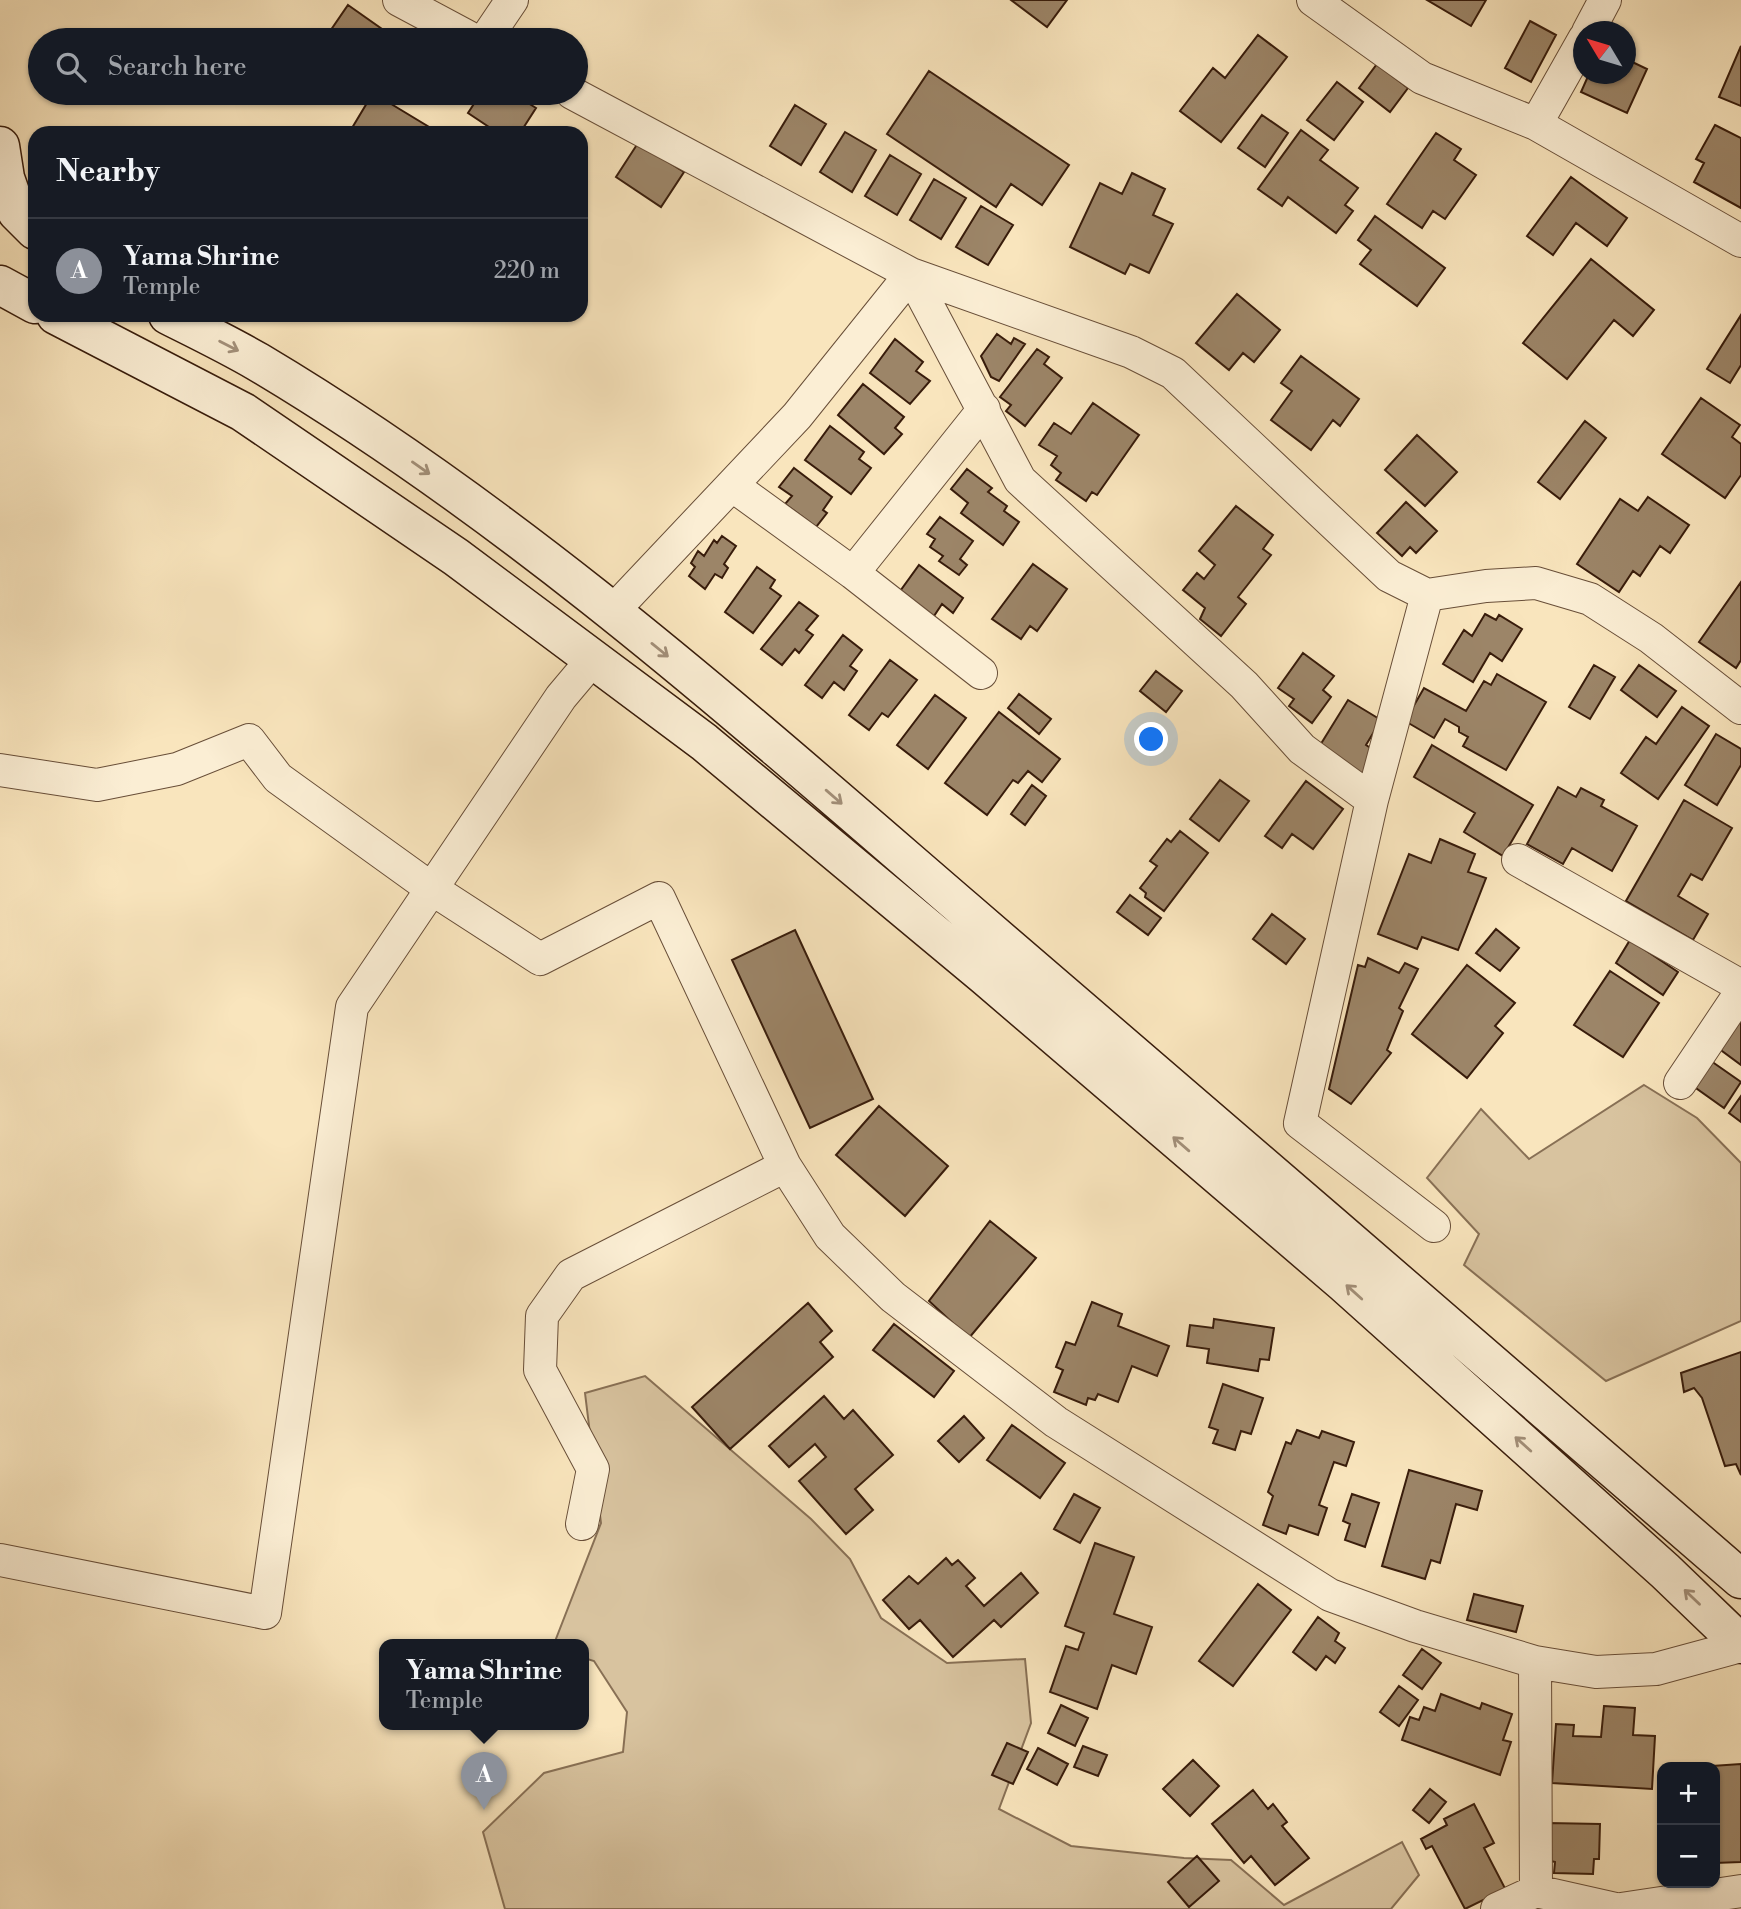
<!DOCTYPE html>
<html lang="en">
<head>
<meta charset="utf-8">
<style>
  body { margin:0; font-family:"Libre Bodoni",serif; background:#242831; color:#f1f3f6 }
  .controls { position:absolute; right:21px; bottom:21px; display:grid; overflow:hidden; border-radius:14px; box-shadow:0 2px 5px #0004 }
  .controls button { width:63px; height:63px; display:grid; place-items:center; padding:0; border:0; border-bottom:2px solid #363941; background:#171b24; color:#f1f3f6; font:35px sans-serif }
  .compass { position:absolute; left:1573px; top:21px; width:63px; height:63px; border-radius:50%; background:#171b24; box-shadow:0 2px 5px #0004; rotate:308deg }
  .you { position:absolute; left:1152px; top:740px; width:24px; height:24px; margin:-18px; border:5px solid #fff; border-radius:50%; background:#1a73e8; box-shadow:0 0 0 10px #1a73e833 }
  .badge { display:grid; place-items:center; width:46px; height:46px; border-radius:50%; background:#8c9099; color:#fff; font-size:23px; font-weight:700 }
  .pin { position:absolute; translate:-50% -58px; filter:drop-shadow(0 2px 4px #0008) }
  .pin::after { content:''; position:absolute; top:37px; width:24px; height:21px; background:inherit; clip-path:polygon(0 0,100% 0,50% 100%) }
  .popup { position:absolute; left:379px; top:1639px; width:210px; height:91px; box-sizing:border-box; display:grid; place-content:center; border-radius:14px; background:#171b24; filter:drop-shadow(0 2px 5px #0005); font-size:23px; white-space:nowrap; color:#9ea1a6 }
  .popup b { font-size:26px; color:#f1f3f6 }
  .popup::after { content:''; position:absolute; left:50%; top:100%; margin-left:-14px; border:14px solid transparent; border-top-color:#171b24 }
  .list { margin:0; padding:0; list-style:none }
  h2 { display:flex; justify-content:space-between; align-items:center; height:91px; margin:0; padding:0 28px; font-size:30px }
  h2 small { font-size:23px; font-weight:400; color:#9ea1a6 }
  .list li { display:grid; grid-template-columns:46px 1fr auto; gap:21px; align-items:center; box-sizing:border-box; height:105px; padding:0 28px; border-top:2px solid #363941 }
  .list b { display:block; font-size:26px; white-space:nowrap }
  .list p { margin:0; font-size:23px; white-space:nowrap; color:#9ea1a6 }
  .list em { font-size:23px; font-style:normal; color:#9ea1a6 }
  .icon { flex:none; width:38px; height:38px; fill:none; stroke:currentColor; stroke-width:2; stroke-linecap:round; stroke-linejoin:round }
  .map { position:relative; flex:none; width:1741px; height:1909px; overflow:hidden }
  .search { position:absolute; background:#171b24; box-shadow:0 2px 5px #0004; left:28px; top:28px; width:560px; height:77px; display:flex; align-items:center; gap:18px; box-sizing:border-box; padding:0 24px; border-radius:38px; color:#9ea1a6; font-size:26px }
  .panel { position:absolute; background:#171b24; box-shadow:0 2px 5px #0004; left:28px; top:126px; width:560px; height:196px; border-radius:21px }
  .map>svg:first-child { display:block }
</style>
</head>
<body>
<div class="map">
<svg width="1741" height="1909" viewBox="0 0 1741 1909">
  <rect width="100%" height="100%" fill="#f9e5bd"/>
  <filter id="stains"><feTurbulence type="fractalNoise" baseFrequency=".00286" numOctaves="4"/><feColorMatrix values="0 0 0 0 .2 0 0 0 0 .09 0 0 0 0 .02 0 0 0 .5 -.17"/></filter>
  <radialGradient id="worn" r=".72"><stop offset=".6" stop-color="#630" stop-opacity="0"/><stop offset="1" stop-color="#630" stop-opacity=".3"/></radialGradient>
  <path fill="#d8c39f" stroke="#887055" stroke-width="2" d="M1644 1085 1697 1118 1741 1163V1321L1606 1381 1464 1265 1479 1234 1427 1178 1481 1109 1529 1159Z
    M645 1376 811 1519 850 1559 881 1618 947 1663 1025 1659 1031 1723 999 1809 1071 1846 1184 1858 1231 1860 1284 1905 1402 1842 1419 1875 1391 1909H505L483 1832 544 1773 623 1752 627 1712 594 1661 584 1658V1644H554L601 1523 585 1393Z"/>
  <path fill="#9c8568" stroke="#381c0b" stroke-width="2" d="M1011 0H1067L1047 27Z
    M1427 0H1486L1471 26Z
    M348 5 382 29 374 40H324Z
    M1530 21 1556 35 1531 82 1505 68Z
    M1258 35 1287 57 1221 142 1180 111 1213 68 1225 78Z
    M1741 46V106L1719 97Z
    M1626 59 1647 69 1627 113 1581 92 1589 74H1626Z
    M1377 64 1408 88 1390 112 1359 88Z
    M929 71 1069 165 1042 205 1011 184 996 207 887 134Z
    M1337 82 1363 102 1334 140 1307 120Z
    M373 93 439 133H349Z
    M481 93H512L536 108 520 133H498L468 113Z
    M795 105 826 124 801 165 770 146Z
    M1262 115 1288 133 1265 167 1238 148Z
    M1715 125 1741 138V208L1694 182 1704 163 1696 159Z
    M1301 130 1328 150 1320 160 1358 188 1345 205 1353 211 1336 233 1288 197 1282 206 1258 189Z
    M845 132 876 150 852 192 820 172Z
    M1436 133 1461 149 1454 160 1476 175 1445 219 1433 211 1422 228 1387 204Z
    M638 143 684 172 661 207 616 177Z
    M890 155 921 174 897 215 865 196Z
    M1132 173 1165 189 1153 215 1173 224 1149 273 1130 264 1125 274 1070 247 1100 183 1122 194Z
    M1571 177 1627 218 1607 246 1576 223 1553 255 1527 236Z
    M934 179 966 198 941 239 910 220Z
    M981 206 1013 225 988 265 956 247Z
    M1375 216 1445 268 1417 306 1360 264 1371 250 1358 240Z
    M1591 259 1654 310 1633 336 1614 320 1567 379 1523 343Z
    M1237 294 1280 330 1254 362 1243 353 1229 370 1196 343Z
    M1741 315V365L1730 383 1707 369Z
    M997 334 1011 344 1014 338 1025 344 999 381 991 377 981 356Z
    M895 339 923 362 916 371 930 381 910 404 870 373Z
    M1037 349 1049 357 1044 364 1062 378 1025 426 1006 411 1011 405 1000 397Z
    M1301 356 1359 399 1340 426 1333 420 1311 450 1271 420 1292 391 1281 383Z
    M863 384 904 417 895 428 902 434 884 454 838 415Z
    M1701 398 1740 425 1732 437 1741 444V475L1725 498 1662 454Z
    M1093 403 1139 435 1097 495 1092 492 1086 501 1056 480 1061 473 1051 465 1057 456 1039 445 1054 423 1071 434Z
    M1585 421 1606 438 1560 499 1538 482Z
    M830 426 864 452 859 459 871 468 851 494 805 460Z
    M1417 435 1457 472 1425 506 1385 470Z
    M794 468 832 497 823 510 827 513 816 527 785 504 792 496 779 487Z
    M967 469 992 488 988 492 1007 506 1004 511 1019 522 1003 545 961 513 968 503 951 489Z
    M1648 497 1689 525 1670 553 1660 546 1640 576 1633 571 1619 592 1577 564 1620 499 1638 511Z
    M1406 502 1437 531 1416 553 1410 547 1402 556 1377 533Z
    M1236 506 1273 535 1263 549 1271 555 1238 597 1246 604 1221 636 1200 619 1205 608 1183 590 1197 573 1204 579 1215 565 1199 551Z
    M940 517 973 541 960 559 967 565 959 575 939 561 943 556 930 547 935 539 927 534Z
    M722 536 736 546 724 564 728 568 722 578 715 574 705 589 689 576 695 567 691 563 698 551 704 556 714 540 717 543Z
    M1033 564 1067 589 1037 631 1030 626 1021 639 992 619Z
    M919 565 963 598 953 613 942 604 932 619 898 594Z
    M757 567 775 580 770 588 781 596 753 633 725 612Z
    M1741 582V660L1736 668 1699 642Z
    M799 602 818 616 806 630 813 635 799 653 795 649 782 665 761 649Z
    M1485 614 1496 620 1499 615 1522 629 1502 661 1490 653 1473 682 1443 664 1464 630 1472 636Z
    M843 635 862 650 850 666 857 671 844 690 834 682 822 698 805 685Z
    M1303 653 1334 676 1323 690 1331 697 1312 723 1289 706 1294 699 1278 688Z
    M890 660 917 680 888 717 882 713 869 730 849 715Z
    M1594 665 1615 677 1590 719 1569 707Z
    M1639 665 1676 691 1657 717 1621 690Z
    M1156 671 1182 691 1166 712 1140 691Z
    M1497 674 1546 702 1506 770 1463 746 1468 737 1459 732V727L1445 719 1434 738 1405 721 1424 688 1466 711 1484 681 1491 685Z
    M1019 694 1051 719 1039 734 1008 708Z
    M935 695 966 718 928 769 897 745Z
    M1348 700 1381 720 1366 745 1375 751 1367 777 1319 747Z
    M1682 707 1709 726 1658 799 1621 773 1646 737 1656 744Z
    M999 712 1060 759 1042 782 1028 771 1018 783 1013 780 987 815 945 783Z
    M1716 734 1741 749V765L1717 805 1685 785Z
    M1432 745 1533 805 1503 856 1464 832 1475 813 1414 777Z
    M1220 780 1249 801 1219 841 1190 819Z
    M1306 781 1343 809 1313 849 1292 834 1282 848 1265 836Z
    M1032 785 1046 796 1025 825 1011 814Z
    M1558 787 1576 797 1581 788 1604 800 1601 806 1637 826 1612 871 1572 848 1563 864 1527 844Z
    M1684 800 1732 828 1702 880 1691 874 1678 896 1708 914 1693 940 1626 901Z
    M1180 831 1208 853 1164 911 1145 897 1146 893 1140 888 1157 866 1150 861 1167 839 1171 842Z
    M1440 839 1475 854 1468 872 1486 878 1458 950 1422 937 1417 949 1378 934 1409 854 1431 863Z
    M1130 895 1161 918 1148 935 1117 912Z
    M1272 914 1305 939 1286 964 1253 939Z
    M1496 929 1519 948 1500 971 1476 953Z
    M795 930 873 1099 810 1128 732 960Z
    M1630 940 1678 972 1663 995 1616 963Z
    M1368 958 1399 973 1405 963 1418 969 1399 1008 1403 1011 1387 1050 1391 1053 1351 1104 1329 1089 1358 965 1365 967Z
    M1467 965 1515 1003 1495 1026 1503 1033 1467 1078 1412 1034Z
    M1610 971 1659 1003 1623 1057 1574 1025Z
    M1741 1018V1065L1718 1048Z
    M1711 1061 1741 1082 1724 1108 1693 1086Z
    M1741 1096V1122L1729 1113Z
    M879 1106 948 1166 905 1216 836 1155Z
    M990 1221 1036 1258 969 1338 929 1301Z
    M1092 1302 1122 1314 1118 1326 1169 1346 1157 1376 1132 1366 1118 1402 1098 1394 1095 1400 1088 1398 1086 1405 1054 1392 1063 1370 1056 1367 1066 1342 1075 1345Z
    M808 1303 832 1331 820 1342 833 1357 730 1449 692 1407Z
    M1214 1319 1274 1328 1269 1360 1260 1359 1258 1371 1207 1363 1209 1349 1187 1346 1190 1325 1213 1328Z
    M894 1324 954 1371 934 1397 873 1350Z
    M1741 1352V1475L1736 1464 1725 1466 1702 1398 1694 1388 1684 1392 1681 1373Z
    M1223 1384 1263 1398 1251 1434 1241 1431 1235 1450 1213 1443 1218 1430 1209 1427Z
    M824 1396 844 1419 853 1410 893 1455 855 1489 873 1510 846 1534 799 1481 826 1457 815 1444 789 1467 769 1446Z
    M964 1416 984 1438 959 1462 938 1441Z
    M1012 1425 1065 1463 1040 1498 987 1460Z
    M1297 1430 1319 1438 1322 1431 1354 1442 1346 1466 1334 1462 1319 1505 1327 1508 1318 1535 1289 1525 1286 1534 1263 1525 1273 1496 1268 1492 1286 1442 1291 1444Z
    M1409 1470 1482 1491 1477 1510 1456 1504 1440 1563 1431 1560 1425 1579 1382 1566Z
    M1074 1494 1100 1508 1080 1543 1054 1529Z
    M1352 1494 1379 1503 1365 1547 1345 1540 1350 1524 1343 1521Z
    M1095 1543 1134 1557 1114 1614 1152 1627 1136 1674 1112 1665 1097 1709 1050 1692 1066 1646 1078 1650 1084 1633 1065 1626Z
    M946 1558 952 1565 958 1560 975 1578 966 1586 984 1606 1021 1573 1038 1593 1001 1627 994 1620 953 1657 920 1620 909 1629 883 1600 909 1576 918 1584Z
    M1258 1584 1291 1610 1233 1686 1199 1661Z
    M1474 1594 1523 1606 1516 1632 1467 1620Z
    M1318 1617 1339 1633 1335 1641 1345 1648 1335 1663 1326 1656 1316 1670 1293 1652Z
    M1422 1649 1441 1663 1422 1689 1403 1675Z
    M1399 1686 1418 1700 1399 1726 1380 1712Z
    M1441 1694 1480 1709 1482 1703 1512 1714 1503 1740 1511 1742 1500 1775 1402 1740 1410 1717 1419 1720 1424 1707 1435 1711Z
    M1061 1705 1088 1718 1075 1746 1048 1733Z
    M1604 1706 1635 1708 1633 1735 1655 1736 1652 1789 1552 1783 1556 1724 1574 1725 1573 1736 1601 1737Z
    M1007 1743 1028 1752 1013 1784 992 1775Z
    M1083 1746 1107 1755 1098 1776 1074 1767Z
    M1038 1748 1068 1764 1057 1785 1027 1769Z
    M1193 1760 1219 1786 1190 1816 1163 1789Z
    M1741 1764V1862L1715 1863V1767H1697Z
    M1430 1789 1446 1802 1429 1823 1413 1810Z
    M1253 1790 1268 1809 1273 1804 1287 1822 1282 1826 1309 1858 1275 1885 1251 1856 1244 1863 1212 1824Z
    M1474 1804 1494 1843 1484 1848 1509 1896 1487 1908 1483 1900 1465 1909 1432 1846 1426 1849 1421 1839 1447 1825 1444 1819Z
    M1548 1823 1600 1824 1599 1859H1594L1593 1874 1554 1873 1555 1862 1547 1860Z
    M1197 1856 1219 1881 1189 1907 1168 1882Z"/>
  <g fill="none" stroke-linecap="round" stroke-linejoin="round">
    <g stroke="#684e38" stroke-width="34">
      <path id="street" d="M399 0 474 40
        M1313 0 1422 78 1536 124 1741 241
        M1588 32 1605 0
        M485 40 512 0
        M572 93 911 274 1131 352 1173 373 1389 576 1427 595 1486 586 1536 583 1590 599 1651 638 1741 708
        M1536 124 1584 39
        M911 274 1020 480 1244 685 1302 749 1372 800
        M733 486 853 573 981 673
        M853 573 984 409
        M1427 595 1372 800 1300 1123 1434 1226
        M613 611 797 416 911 274
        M0 770 97 785 177 769 249 740 278 778 432 889 540 959 659 898 785 1166 830 1236 893 1297 1056 1422 1330 1595 1415 1626 1535 1662 1596 1672 1656 1669 1741 1646
        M1518 860 1741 986
        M1680 1083 1741 992
        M582 1524 593 1469 540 1370 542 1316 571 1275 785 1166
        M0 1560 265 1613 352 1007 561 697 593 659
        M1535 1662 1536 1891
        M1497 1909 1536 1891 1616 1909
        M1621 1909 1741 1891"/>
    </g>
    <g stroke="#381c0b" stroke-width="41">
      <path id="secondary" d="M0 146 5 178 17 212 35 230
        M0 285 35 304
        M56 315 243 412 456 557 704 742 985 976 1345 1284 1665 1571 1741 1644
        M168 315C198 330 229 345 258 362 515 515 739 715 964 909 1223 1132 1483 1355 1741 1579"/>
    </g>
    <use href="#street" stroke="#fbeed4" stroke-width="32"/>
    <use href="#secondary" stroke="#fbeed4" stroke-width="38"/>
  </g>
  <defs><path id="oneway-shaft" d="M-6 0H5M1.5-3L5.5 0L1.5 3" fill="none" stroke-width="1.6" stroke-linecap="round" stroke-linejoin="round" transform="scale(1.75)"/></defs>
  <g stroke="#a3907a">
    <use href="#oneway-shaft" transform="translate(229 346) rotate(27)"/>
    <use href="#oneway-shaft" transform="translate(421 468) rotate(35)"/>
    <use href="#oneway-shaft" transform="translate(660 650) rotate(39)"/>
    <use href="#oneway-shaft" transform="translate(834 797) rotate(41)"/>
    <use href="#oneway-shaft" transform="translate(1181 1144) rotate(-139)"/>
    <use href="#oneway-shaft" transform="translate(1354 1292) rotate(-138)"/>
    <use href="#oneway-shaft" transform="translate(1523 1444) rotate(-138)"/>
    <use href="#oneway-shaft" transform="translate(1692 1597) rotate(-136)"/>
  </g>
  <rect width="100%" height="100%" filter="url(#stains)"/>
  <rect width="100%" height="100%" fill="url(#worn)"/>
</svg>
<div class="controls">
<button>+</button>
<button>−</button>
</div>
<svg class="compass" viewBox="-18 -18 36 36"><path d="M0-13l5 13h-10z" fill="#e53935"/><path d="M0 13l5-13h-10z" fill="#9ea1a6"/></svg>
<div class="you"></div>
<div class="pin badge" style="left:484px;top:1810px">A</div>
<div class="popup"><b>Yama Shrine</b>Temple</div>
<div class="search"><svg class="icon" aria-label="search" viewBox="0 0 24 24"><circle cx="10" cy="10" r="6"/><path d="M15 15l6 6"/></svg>Search here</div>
<section class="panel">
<h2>Nearby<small></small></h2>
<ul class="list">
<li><span class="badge">A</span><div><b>Yama Shrine</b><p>Temple</p></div><em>220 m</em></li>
</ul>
</section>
</div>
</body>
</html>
